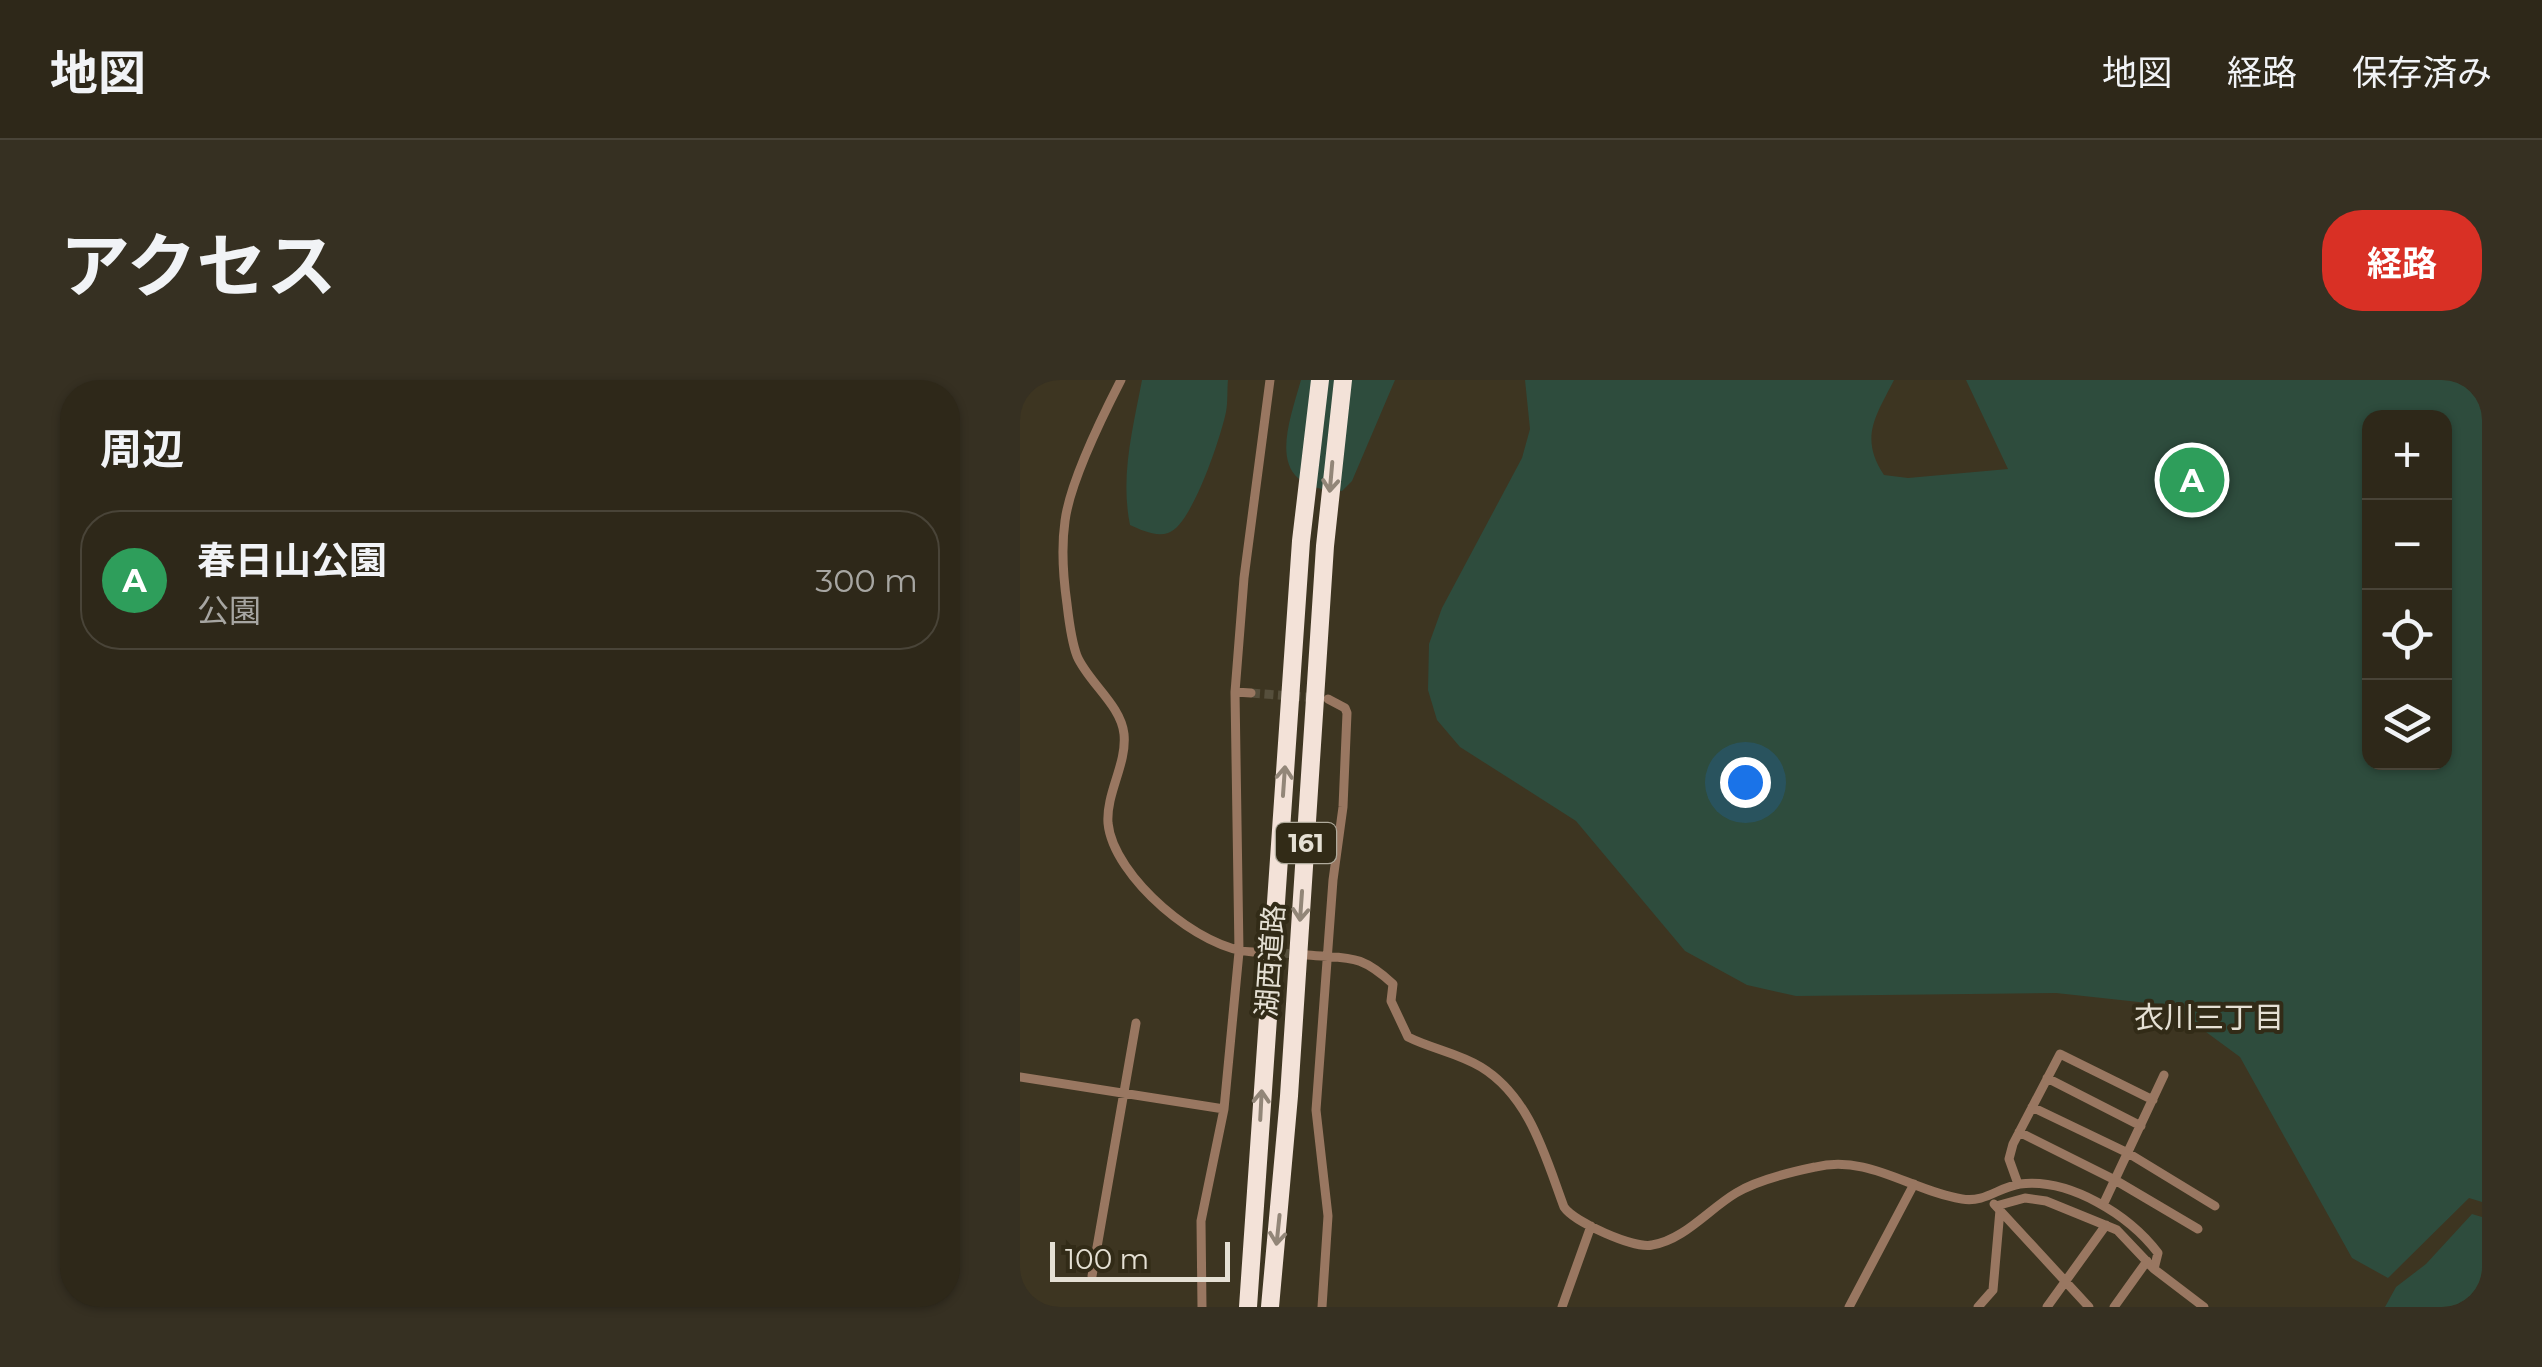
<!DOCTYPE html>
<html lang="ja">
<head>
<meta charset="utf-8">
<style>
  body { margin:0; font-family:Montserrat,"Noto Sans JP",sans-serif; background:#363022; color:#f1f3f6 }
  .controls { position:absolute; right:30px; top:30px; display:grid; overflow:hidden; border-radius:20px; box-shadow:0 2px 8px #0004 }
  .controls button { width:90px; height:90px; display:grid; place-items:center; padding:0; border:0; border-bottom:2px solid #494438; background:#2e2819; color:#f1f3f6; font:50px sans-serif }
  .scale { position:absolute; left:30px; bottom:25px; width:180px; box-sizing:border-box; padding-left:10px; border:5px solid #e5e0d4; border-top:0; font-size:28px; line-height:35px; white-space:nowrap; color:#e5e0d4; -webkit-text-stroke:8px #322b17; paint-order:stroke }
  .you { position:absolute; left:725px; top:402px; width:35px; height:35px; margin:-25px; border:8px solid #fff; border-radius:50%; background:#1a73e8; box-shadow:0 0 0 15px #1a73e833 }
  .badge { display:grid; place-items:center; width:65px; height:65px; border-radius:50%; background:#d93025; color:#fff; font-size:32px; font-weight:700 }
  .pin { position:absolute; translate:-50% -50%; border:5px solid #fff; box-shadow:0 2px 10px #0006 }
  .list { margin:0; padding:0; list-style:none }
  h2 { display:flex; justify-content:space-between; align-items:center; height:130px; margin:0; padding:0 40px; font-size:42px }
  h2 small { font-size:32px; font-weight:400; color:#a7a6a2 }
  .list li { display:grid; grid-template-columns:65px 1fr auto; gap:30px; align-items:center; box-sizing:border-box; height:140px; margin:0 20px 20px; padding:0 20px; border:2px solid #494438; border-radius:40px }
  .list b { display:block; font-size:38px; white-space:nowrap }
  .list p { margin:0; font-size:32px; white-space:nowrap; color:#a7a6a2 }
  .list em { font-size:32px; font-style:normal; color:#a7a6a2 }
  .icon { flex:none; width:55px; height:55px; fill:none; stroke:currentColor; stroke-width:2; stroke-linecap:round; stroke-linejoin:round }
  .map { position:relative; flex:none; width:1462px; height:927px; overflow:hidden; border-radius:40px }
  header { display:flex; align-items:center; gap:60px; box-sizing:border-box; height:140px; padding:0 50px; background:#2e2819; border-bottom:2px solid #494438 }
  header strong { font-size:48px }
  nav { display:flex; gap:55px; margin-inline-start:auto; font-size:35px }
  .intro { display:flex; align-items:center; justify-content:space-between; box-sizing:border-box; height:240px; padding:0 60px }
  h1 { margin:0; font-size:70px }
  .button { padding:25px 45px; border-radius:40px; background:#d93025; color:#fff; font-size:35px; font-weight:700 }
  main { display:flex; gap:60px; padding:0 60px }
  aside { flex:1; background:#2e2819; border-radius:40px; box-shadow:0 2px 8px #0004 }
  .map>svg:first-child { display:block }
</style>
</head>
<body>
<header>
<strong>地図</strong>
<nav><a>地図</a><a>経路</a><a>保存済み</a></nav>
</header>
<div class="intro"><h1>アクセス</h1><a class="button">経路</a></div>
<main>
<aside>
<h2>周辺<small></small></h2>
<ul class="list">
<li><span class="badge" style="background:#2e9e5b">A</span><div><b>春日山公園</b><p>公園</p></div><em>300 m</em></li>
</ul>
</aside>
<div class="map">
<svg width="1462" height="927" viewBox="0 0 1462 927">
  <rect width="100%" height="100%" fill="#3d3521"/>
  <path fill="#2e4c3d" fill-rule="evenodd" d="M122 0H208C207 10 208 22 206 32 201 56 172 146 148 153 136 157 121 150 110 145 100 96 113 48 122 0Z
    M281 0H375L332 101 322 111C244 109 266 52 281 0Z
    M505 0H874C856 36 839 57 864 95L888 98 988 89 946 0H1462V822L1449 818 1368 898 1332 878 1220 677 1167 638 1137 624 1036 613 776 616 727 605 665 571 556 441 440 367 417 340 408 310 409 264 422 228 502 78 510 49ZM1350 38H1424V382H1350Z
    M1452 834 1462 837V927H1365L1376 907 1406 884Z"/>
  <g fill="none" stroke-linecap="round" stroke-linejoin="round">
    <path stroke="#564f3c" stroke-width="9" stroke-dasharray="9 4.5" stroke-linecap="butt" d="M231 313 298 318
      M233 572 280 574"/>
    <path stroke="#997761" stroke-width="9" d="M101 0C82 37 50 101 45 141 41 169 43 196 47 224 49 241 51 260 57 276 68 302 101 325 104 354 107 384 86 413 88 443 93 497 181 571 233 572
      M215 312 231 313
      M287 575C330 579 339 573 373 604L371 621 388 657C412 669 438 673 461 687 510 717 525 776 544 827 554 842 614 869 632 865 664 860 689 829 716 813 737 800 771 792 795 787 849 774 891 811 942 819 965 823 979 807 1000 804 1050 798 1109 835 1138 873L1134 889 1184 927
      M0 697 204 729
      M1027 698 1121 746
      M1012 727 1108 773 1195 826
      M999 752 1095 800 1178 849
      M998 804 989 779 993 764 1040 674 1133 720
      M974 824 1069 927
      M1083 825 1144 695
      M976 826 1005 818 1026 821 1080 843 1097 850 1134 889
      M72 896 116 643
      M182 927 181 841 204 729 219 572 215 312 224 198 250 0
      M302 927 308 836 296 730 313 500 323 427 327 333 325 328 308 319
      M542 927 571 846
      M829 927 894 804
      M958 927 973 910 980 830
      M1027 927 1086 845
      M1094 927 1127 881"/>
    <path stroke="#f3e2d8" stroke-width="18" d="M228 927 281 161 300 0
      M250 927 269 716 305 166 323 0"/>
  </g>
  <defs><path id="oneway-shaft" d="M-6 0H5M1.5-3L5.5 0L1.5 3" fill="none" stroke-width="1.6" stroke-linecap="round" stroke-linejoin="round" transform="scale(2.5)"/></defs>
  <g stroke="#928678">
    <use href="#oneway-shaft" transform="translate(311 97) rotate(95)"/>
    <use href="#oneway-shaft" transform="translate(264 401) rotate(-86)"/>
    <use href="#oneway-shaft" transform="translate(281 526) rotate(94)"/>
    <use href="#oneway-shaft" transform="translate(241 725) rotate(-87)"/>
    <use href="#oneway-shaft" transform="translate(258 850) rotate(96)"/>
  </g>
  <g text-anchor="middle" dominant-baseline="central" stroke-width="8" stroke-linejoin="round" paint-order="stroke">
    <rect fill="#322b17" stroke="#afaa9b" stroke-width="2.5" x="256" y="443" width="60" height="40" rx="8"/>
    <g font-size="25" font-weight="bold" fill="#e5e0d4">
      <text x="286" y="463">161</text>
    </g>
    <g font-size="28" fill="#e5e0d4" stroke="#322b17">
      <text transform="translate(250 581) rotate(-86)">湖西道路</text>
    </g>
    <g font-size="30" fill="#e5e0d4" stroke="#322b17">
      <text x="1189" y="637">衣川三丁目</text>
    </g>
  </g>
</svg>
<div class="controls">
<button>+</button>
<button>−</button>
<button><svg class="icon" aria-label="locate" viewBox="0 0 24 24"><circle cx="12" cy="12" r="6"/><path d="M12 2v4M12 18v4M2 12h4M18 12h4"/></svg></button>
<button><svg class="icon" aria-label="layers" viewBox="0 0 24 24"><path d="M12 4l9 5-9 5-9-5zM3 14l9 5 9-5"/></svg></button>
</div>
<div class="scale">100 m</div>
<div class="you"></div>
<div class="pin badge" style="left:1172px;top:100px;background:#2e9e5b">A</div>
</div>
</main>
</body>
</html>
